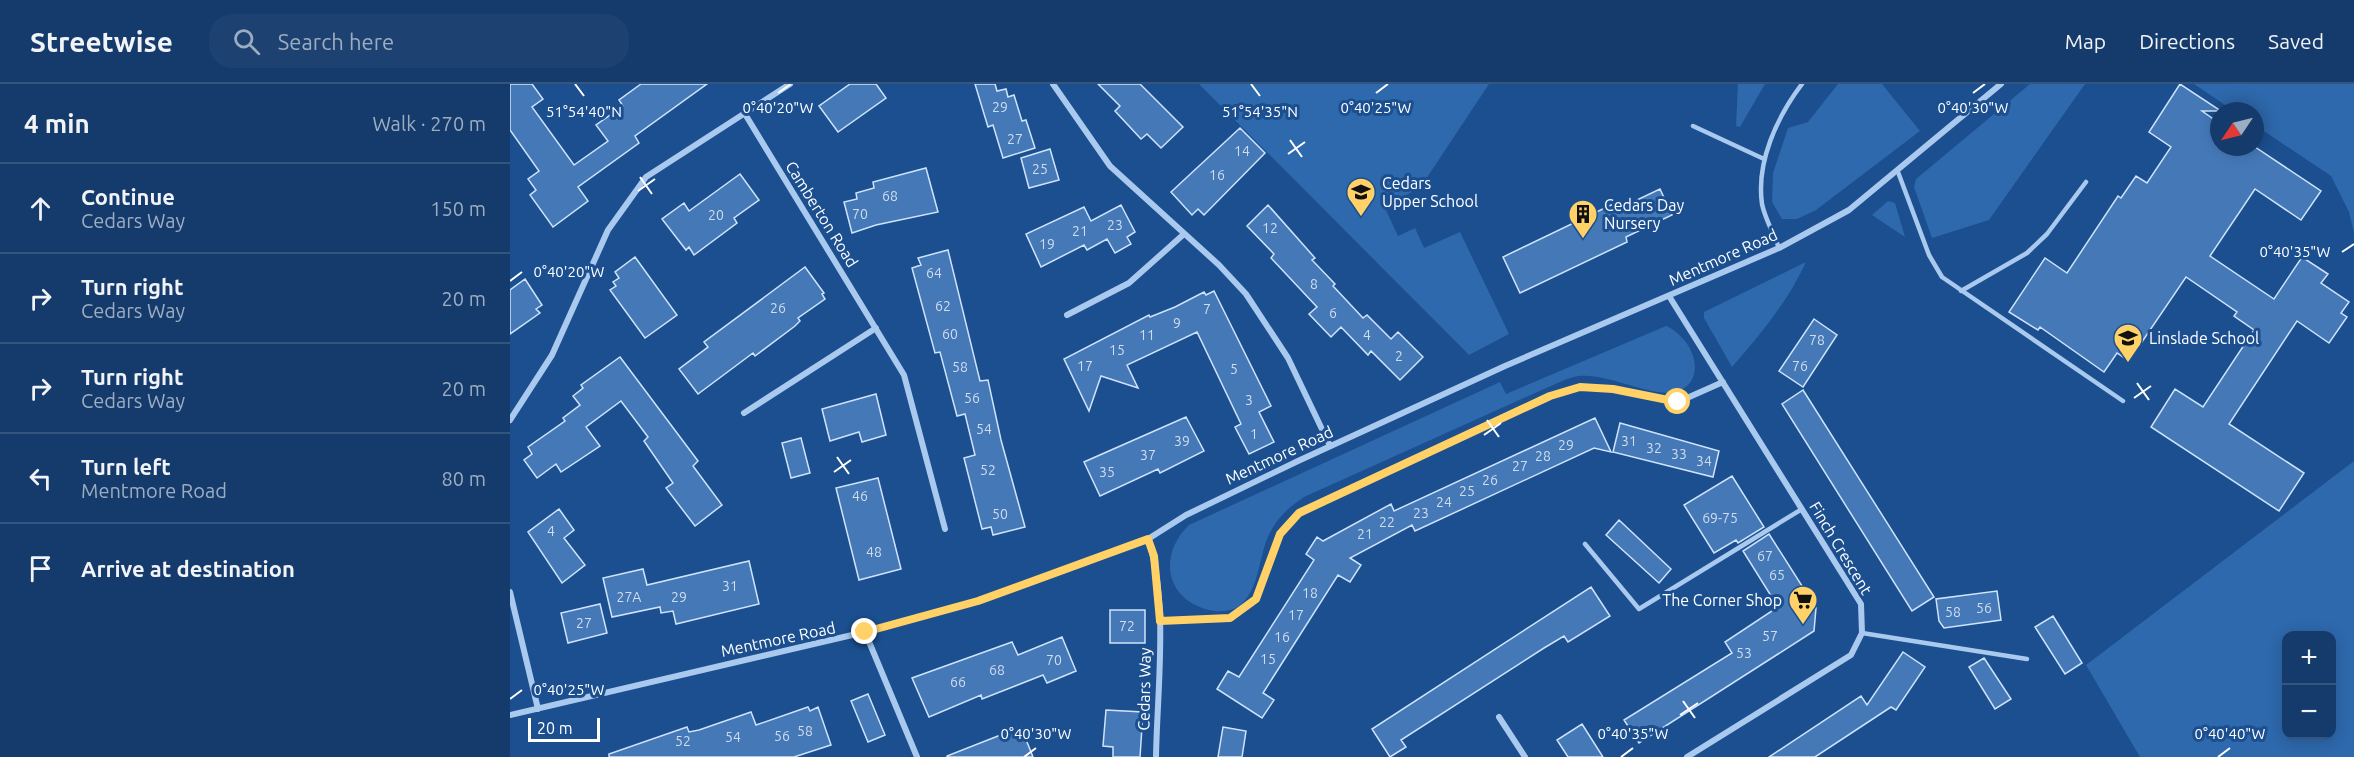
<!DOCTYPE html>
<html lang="en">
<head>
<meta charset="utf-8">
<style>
  body { margin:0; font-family:Ubuntu,sans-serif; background:#1d4271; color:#f1f3f6 }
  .controls { position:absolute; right:18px; bottom:18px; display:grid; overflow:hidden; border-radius:12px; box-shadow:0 3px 15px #0003 }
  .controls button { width:54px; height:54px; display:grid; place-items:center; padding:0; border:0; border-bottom:2px solid #33557e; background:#143b6b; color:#f1f3f6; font:30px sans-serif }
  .compass { position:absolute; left:1700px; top:18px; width:54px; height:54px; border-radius:50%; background:#143b6b; box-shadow:0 3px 15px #0003; rotate:235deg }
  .scale { position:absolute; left:18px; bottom:15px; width:72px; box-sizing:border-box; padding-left:6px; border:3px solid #fff; border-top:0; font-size:16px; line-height:21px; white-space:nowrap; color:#fff; -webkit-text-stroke:4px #1b4f8f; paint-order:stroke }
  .stop { position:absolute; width:18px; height:18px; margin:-14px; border:4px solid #ffd166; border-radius:50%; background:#fff }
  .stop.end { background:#ffd166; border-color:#fff; box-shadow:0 2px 6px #0008 }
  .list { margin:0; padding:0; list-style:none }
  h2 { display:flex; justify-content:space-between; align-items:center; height:78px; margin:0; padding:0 24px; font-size:26px }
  h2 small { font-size:20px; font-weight:400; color:#9dadc1 }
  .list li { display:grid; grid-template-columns:39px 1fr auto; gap:18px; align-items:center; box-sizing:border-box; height:90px; padding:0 24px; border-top:2px solid #33557e }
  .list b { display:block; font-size:22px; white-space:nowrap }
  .list p { margin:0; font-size:20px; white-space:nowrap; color:#9dadc1 }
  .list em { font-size:20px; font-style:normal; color:#9dadc1 }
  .icon { flex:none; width:33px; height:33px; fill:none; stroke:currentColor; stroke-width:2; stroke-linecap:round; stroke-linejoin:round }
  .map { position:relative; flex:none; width:1844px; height:673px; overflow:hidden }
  header { display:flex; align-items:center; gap:36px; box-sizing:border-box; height:84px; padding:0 30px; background:#143b6b; border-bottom:2px solid #33557e }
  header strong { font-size:28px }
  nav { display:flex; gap:33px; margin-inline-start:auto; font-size:21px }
  .search { width:420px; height:54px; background:#1d4271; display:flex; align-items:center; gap:15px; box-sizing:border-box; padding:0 21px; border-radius:24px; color:#9dadc1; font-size:22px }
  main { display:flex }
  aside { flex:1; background:#143b6b }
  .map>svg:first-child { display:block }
</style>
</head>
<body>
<header>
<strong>Streetwise</strong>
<div class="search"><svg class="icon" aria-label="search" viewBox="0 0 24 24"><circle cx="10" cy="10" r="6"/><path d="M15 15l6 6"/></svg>Search here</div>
<nav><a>Map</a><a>Directions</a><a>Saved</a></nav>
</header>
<main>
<aside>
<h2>4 min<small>Walk · 270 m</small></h2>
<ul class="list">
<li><svg class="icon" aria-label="ahead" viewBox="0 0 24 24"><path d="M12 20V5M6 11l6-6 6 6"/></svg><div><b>Continue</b><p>Cedars Way</p></div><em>150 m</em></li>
<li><svg class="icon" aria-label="right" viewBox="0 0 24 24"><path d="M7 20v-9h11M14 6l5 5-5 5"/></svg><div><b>Turn right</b><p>Cedars Way</p></div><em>20 m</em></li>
<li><svg class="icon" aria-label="right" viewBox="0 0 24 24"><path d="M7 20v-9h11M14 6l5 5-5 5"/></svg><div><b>Turn right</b><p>Cedars Way</p></div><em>20 m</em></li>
<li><svg class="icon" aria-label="left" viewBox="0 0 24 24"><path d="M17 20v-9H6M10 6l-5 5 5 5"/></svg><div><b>Turn left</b><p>Mentmore Road</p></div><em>80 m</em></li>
<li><svg class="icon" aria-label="arrive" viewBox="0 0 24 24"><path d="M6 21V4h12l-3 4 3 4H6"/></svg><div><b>Arrive at destination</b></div></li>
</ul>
</aside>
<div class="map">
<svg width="1844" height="673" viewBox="0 0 1844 673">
  <rect width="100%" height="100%" fill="#1b4f8f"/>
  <path fill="#2e69ad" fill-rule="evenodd" d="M689 0H979L910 104 874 122 888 152 905 144 914 164 950 148 999 250 959 271Z
    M1228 0H1255L1230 43 1226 42Z
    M1328 0H1372L1410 47 1306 126 1287 135H1272L1262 118 1263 89 1278 44 1298 38Z
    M1520 0H1575L1479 136 1422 154 1404 103 1406 95Z
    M1684 0H1844V149L1839 128 1821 92 1745 41V27H1724Z
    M1378 117 1385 119 1395 153 1362 131Z
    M1296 178C1278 217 1251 250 1222 283L1194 234V228Z
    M1156 242C1167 247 1177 257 1181 267 1189 284 1185 303 1165 308 1140 313 1098 289 1069 292 1058 293 1044 301 1034 305L794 413C781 422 770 431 762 445 747 469 752 508 726 524 718 528 707 528 699 526 655 515 648 471 679 441L990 298 996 310Z
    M1844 377V673H1630L1576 581ZM1776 552H1822V650H1776Z"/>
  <path fill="#4478b7" stroke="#cfe3fa" stroke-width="1.5" d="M0 0H22L33 15 22 23 64 81 98 57 86 41 113 22 109 16 131 0H197L125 52 129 59 68 103 78 117 43 143 20 111 26 106 18 95 29 87 0 46Z
    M340 0H366L376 14 328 48 309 22Z
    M465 0H485L487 7 496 5 498 13 504 11 512 37 516 36 525 64 493 74 483 41 478 43Z
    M588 0H630L673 43 651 64 637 50 631 55 605 27 610 22Z
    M1670 0 1711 27H1692L1709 39V63H1745L1811 107 1791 136 1745 105 1700 172 1764 215 1792 173 1818 190 1811 199 1839 218 1831 229 1837 233 1819 259 1787 237 1719 340 1794 389 1769 427 1641 343 1665 305 1693 323 1744 246 1724 232 1727 228 1676 193 1619 277 1607 269 1594 288 1530 243 1528 246 1499 228 1535 174 1557 189 1608 112 1611 114 1626 92 1637 99 1661 63 1639 48Z
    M730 44 755 69 694 131 688 125 682 131 661 108Z
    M540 65 549 96 519 104 511 74Z
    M416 84 428 128 366 141 342 149 334 118 347 115 346 109 364 104 363 98Z
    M230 90 249 116 224 134 227 139 184 171 179 163 176 166 152 135 174 119 179 127Z
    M1150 105 1162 131 1116 153 1117 158 1010 209 993 173 1103 120 1106 126Z
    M611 121 625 148 617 153 621 160 605 169 597 155 577 166 574 161 531 183 516 150 574 123 581 137Z
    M758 121 805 174 802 176 825 200 823 202 853 234 857 231 881 255 888 248 913 273 890 296 861 267 858 271 831 243 821 253 799 230 807 223 761 174 764 170 737 142Z
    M438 166 470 297 478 296 491 356 515 443 483 451 481 443 472 445 454 374 465 371 455 330 447 332 430 268 425 269 402 184 411 181 408 174Z
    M125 173 167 231 135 254 100 206 106 202 103 198 109 194 105 188Z
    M295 183 314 209 312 210 315 215 288 234 290 237 285 242 245 272 243 269 188 310 169 285 198 263 194 258Z
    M15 195 32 221 26 225 30 229 0 250V206Z
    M704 207 761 322 749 328 764 358 739 370 725 343 731 340 687 248 617 281 628 304 591 292 579 327 554 275 639 231 640 233 665 223 694 208 696 211Z
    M1304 235 1327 251 1293 303 1269 287Z
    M110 273 188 377 183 382 212 421 185 442 156 404 163 399 134 357 138 353 111 317 76 343 90 362 51 388 46 380 27 394 14 376 22 370 18 363 55 337 53 334 70 321 63 312 73 304 71 301Z
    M1293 306 1424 513 1402 527 1272 320Z
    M366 310 376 351 352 358 349 348 320 357 312 325Z
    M676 333 694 367 650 389 648 385 590 412 574 378Z
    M1085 334 1101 368 1084 364 905 447 902 441 840 474 851 481 840 498 828 491 753 609 764 616 752 634 707 605 718 587 729 593 804 476 796 470 807 453 813 457 881 420 884 427Z
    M1110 339 1209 367 1203 393 1103 368Z
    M291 354 300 389 281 394 272 359Z
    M1222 392 1254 443 1228 459 1226 456 1204 469 1174 421Z
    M368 394 391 485 349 496 326 404Z
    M49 425 64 446 54 454 75 481 52 499 18 448Z
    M1109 436 1161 485 1149 499 1096 451Z
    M1259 450 1306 524 1304 547 1129 659 1114 636 1222 569 1215 558 1268 523 1233 467Z
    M239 477 249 520 166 540 163 527 151 529 150 523 102 533 93 494 133 485 137 501Z
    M1081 503 1100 532 1058 558 1054 552 1034 564 891 656 896 663 880 673 862 645Z
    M1487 507 1491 536 1434 544 1429 537 1426 515Z
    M90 520 97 549 58 559 51 529Z
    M600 526H635V559H600Z
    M1543 532 1572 579 1555 590 1525 543Z
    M552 553 566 587 537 599 533 591 472 615 471 611 419 633 402 594 502 558 508 571Z
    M1393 568 1415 583 1386 626 1381 623 1305 673H1259L1351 612 1357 621Z
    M1474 574 1501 615 1485 625 1459 583Z
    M358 610 375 651 358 658 341 617Z
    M298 623 300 627 308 623 321 661 284 673H99V670L177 643 179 648 189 646 241 628 246 641Z
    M596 626 633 628 630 673H603V663L593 662Z
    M1072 640 1093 673H1058L1047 656Z
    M511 643 523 673H437V672Z
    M713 643 736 647 732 673H708Z"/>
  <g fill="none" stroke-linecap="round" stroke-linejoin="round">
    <path stroke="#a9c9ee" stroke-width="4.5" d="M1183 42 1254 75
      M1388 88 1419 171 1432 193 1613 317
      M1269 164C1264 150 1255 135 1252 120 1246 78 1267 33 1292 0
      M1451 207 1517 169 1537 150 1576 98
      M1075 460 1129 525 1292 425
      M1352 549 1517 575"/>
    <path stroke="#a9c9ee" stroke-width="6" d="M543 0 600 82 709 181 736 210 778 274 820 362
      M235 30 394 291 435 445
      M1159 212 1351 520 1352 549 1341 571 1177 673
      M557 231 619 199 674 150
      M234 329 366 244
      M0 336 42 271 98 146 136 93 280 0
      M638 455C659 518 647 607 646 673
      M0 508 28 625
      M649 537 720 534 746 515 770 450 789 429 1040 312 1069 303 1103 305 1168 318 1213 298
      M355 548 407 673
      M0 631 355 548 468 517 638 455 676 431 788 377 995 282 1269 164 1339 126 1491 0
      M989 633 1015 673"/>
  </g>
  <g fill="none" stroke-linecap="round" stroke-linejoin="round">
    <path stroke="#ffd166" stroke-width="8" d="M355 548 468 517 638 455 644 472 650 537 720 534 746 515 770 450 789 429 1040 312 1070 303 1103 305 1168 318"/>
  </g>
  <path fill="none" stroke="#fff" stroke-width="2" d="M65 0 74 12M741 0 750 12M268 9 281 0M866 9 878 0M1463 9 1475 0M780 56 792 73M778 70 795 58M130 93 142 110M128 107 145 95M1832 168 1844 160M0 197 12 188M1627 299 1639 316M1624 314 1641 302M977 336 989 353M974 351 991 339M327 373 339 390M324 388 341 376M0 615 12 606M1173 617 1185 634M1170 631 1188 619M514 673 526 664M1111 673 1123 664M1708 673 1720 664"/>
  <defs>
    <g id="school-pin" transform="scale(1.5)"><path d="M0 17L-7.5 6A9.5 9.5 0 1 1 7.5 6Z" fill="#ffd166" stroke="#1b4f8f"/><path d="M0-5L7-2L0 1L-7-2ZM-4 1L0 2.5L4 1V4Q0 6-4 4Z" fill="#111"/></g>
    <g id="building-pin" transform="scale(1.5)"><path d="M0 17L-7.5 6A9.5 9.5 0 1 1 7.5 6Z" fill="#ffd166" stroke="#1b4f8f"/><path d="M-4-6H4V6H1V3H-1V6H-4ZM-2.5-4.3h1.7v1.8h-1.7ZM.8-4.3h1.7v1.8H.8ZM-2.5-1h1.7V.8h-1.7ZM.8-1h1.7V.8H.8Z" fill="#111"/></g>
    <g id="supermarket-pin" transform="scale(1.5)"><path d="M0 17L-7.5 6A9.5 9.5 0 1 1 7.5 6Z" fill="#ffd166" stroke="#1b4f8f"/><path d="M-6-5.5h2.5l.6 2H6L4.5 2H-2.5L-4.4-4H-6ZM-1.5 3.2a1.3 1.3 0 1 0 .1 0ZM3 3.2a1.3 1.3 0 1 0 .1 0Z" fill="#111"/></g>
  </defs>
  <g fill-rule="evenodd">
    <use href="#school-pin" x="851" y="108"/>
    <use href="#building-pin" x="1073" y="130"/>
    <use href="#school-pin" x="1618" y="254"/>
    <use href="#supermarket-pin" x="1293" y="516"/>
  </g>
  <g text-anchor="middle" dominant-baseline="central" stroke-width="6" stroke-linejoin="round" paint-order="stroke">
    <g font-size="14" fill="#d0dded">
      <text x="490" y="23">29</text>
      <text x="505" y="55">27</text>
      <text x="732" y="67">14</text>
      <text x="530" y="85">25</text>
      <text x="707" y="91">16</text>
      <text x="380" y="112">68</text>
      <text x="350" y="130">70</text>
      <text x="206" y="131">20</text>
      <text x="605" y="141">23</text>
      <text x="760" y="144">12</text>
      <text x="570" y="147">21</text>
      <text x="537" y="160">19</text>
      <text x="424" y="189">64</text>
      <text x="804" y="200">8</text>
      <text x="433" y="222">62</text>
      <text x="268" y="224">26</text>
      <text x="697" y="225">7</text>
      <text x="823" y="229">6</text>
      <text x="667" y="239">9</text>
      <text x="440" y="250">60</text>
      <text x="637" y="251">11</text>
      <text x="857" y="251">4</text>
      <text x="1307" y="256">78</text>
      <text x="607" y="266">15</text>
      <text x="889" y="272">2</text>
      <text x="575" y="282">17</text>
      <text x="1290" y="282">76</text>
      <text x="450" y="283">58</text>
      <text x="724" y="285">5</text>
      <text x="462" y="314">56</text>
      <text x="739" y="316">3</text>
      <text x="474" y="345">54</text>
      <text x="744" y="350">1</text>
      <text x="672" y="357">39</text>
      <text x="1119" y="357">31</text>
      <text x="1056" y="361">29</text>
      <text x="1144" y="364">32</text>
      <text x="1169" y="370">33</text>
      <text x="638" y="371">37</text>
      <text x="1033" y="372">28</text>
      <text x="1194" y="377">34</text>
      <text x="1010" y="382">27</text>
      <text x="478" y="386">52</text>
      <text x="597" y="388">35</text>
      <text x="980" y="396">26</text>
      <text x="957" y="407">25</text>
      <text x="350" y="412">46</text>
      <text x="934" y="418">24</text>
      <text x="911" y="429">23</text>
      <text x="490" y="430">50</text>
      <text x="1210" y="434">69-75</text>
      <text x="877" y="438">22</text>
      <text x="41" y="447">4</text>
      <text x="855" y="450">21</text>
      <text x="364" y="468">48</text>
      <text x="1255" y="472">67</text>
      <text x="1267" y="491">65</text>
      <text x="220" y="502">31</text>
      <text x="800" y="509">18</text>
      <text x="119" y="513">27A</text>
      <text x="169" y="513">29</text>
      <text x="1474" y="524">56</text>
      <text x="1443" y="528">58</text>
      <text x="786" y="531">17</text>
      <text x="74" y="539">27</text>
      <text x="617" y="542">72</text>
      <text x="1260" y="552">57</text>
      <text x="772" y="553">16</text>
      <text x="1234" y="569">53</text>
      <text x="758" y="575">15</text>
      <text x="544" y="576">70</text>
      <text x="487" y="586">68</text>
      <text x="448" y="598">66</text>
      <text x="295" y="647">58</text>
      <text x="272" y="652">56</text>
      <text x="223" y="653">54</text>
      <text x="173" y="657">52</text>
    </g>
    <g font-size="16" fill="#fff" stroke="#1b4f8f" text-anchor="start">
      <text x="872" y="99">Cedars<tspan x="872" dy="18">Upper School</tspan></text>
      <text x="1094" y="121">Cedars Day<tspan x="1094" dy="18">Nursery</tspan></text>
      <text x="1639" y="254">Linslade School</text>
      <text x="1272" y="516" text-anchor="end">The Corner Shop</text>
    </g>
    <g font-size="16" fill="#fff" stroke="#1b4f8f">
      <text transform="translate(312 130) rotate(58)">Camberton Road</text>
      <text transform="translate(1213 173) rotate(-24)">Mentmore Road</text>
      <text transform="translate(769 371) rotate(-25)">Mentmore Road</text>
      <text transform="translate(1331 464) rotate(59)">Finch Crescent</text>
      <text transform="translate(268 555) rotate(-12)">Mentmore Road</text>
      <text transform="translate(634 605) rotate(-89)">Cedars Way</text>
    </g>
  </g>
  <g font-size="15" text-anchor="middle" fill="#fff" stroke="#1b4f8f" stroke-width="6" stroke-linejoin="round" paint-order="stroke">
    <text x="866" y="29">0°40'25"W</text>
    <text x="1463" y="29">0°40'30"W</text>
    <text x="268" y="29">0°40'20"W</text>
    <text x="74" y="33">51°54'40"N</text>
    <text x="750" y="33">51°54'35"N</text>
    <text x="1785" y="173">0°40'35"W</text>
    <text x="59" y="193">0°40'20"W</text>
    <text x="59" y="611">0°40'25"W</text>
    <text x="526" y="655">0°40'30"W</text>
    <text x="1123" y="655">0°40'35"W</text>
    <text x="1720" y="655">0°40'40"W</text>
  </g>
</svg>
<div class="controls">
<button>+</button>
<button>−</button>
</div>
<svg class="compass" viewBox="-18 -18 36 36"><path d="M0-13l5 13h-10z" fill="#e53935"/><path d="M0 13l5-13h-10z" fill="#9dadc1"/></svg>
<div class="scale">20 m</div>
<div class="stop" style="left:1168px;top:318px"></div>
<div class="stop end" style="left:355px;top:548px"></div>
</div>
</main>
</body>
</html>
